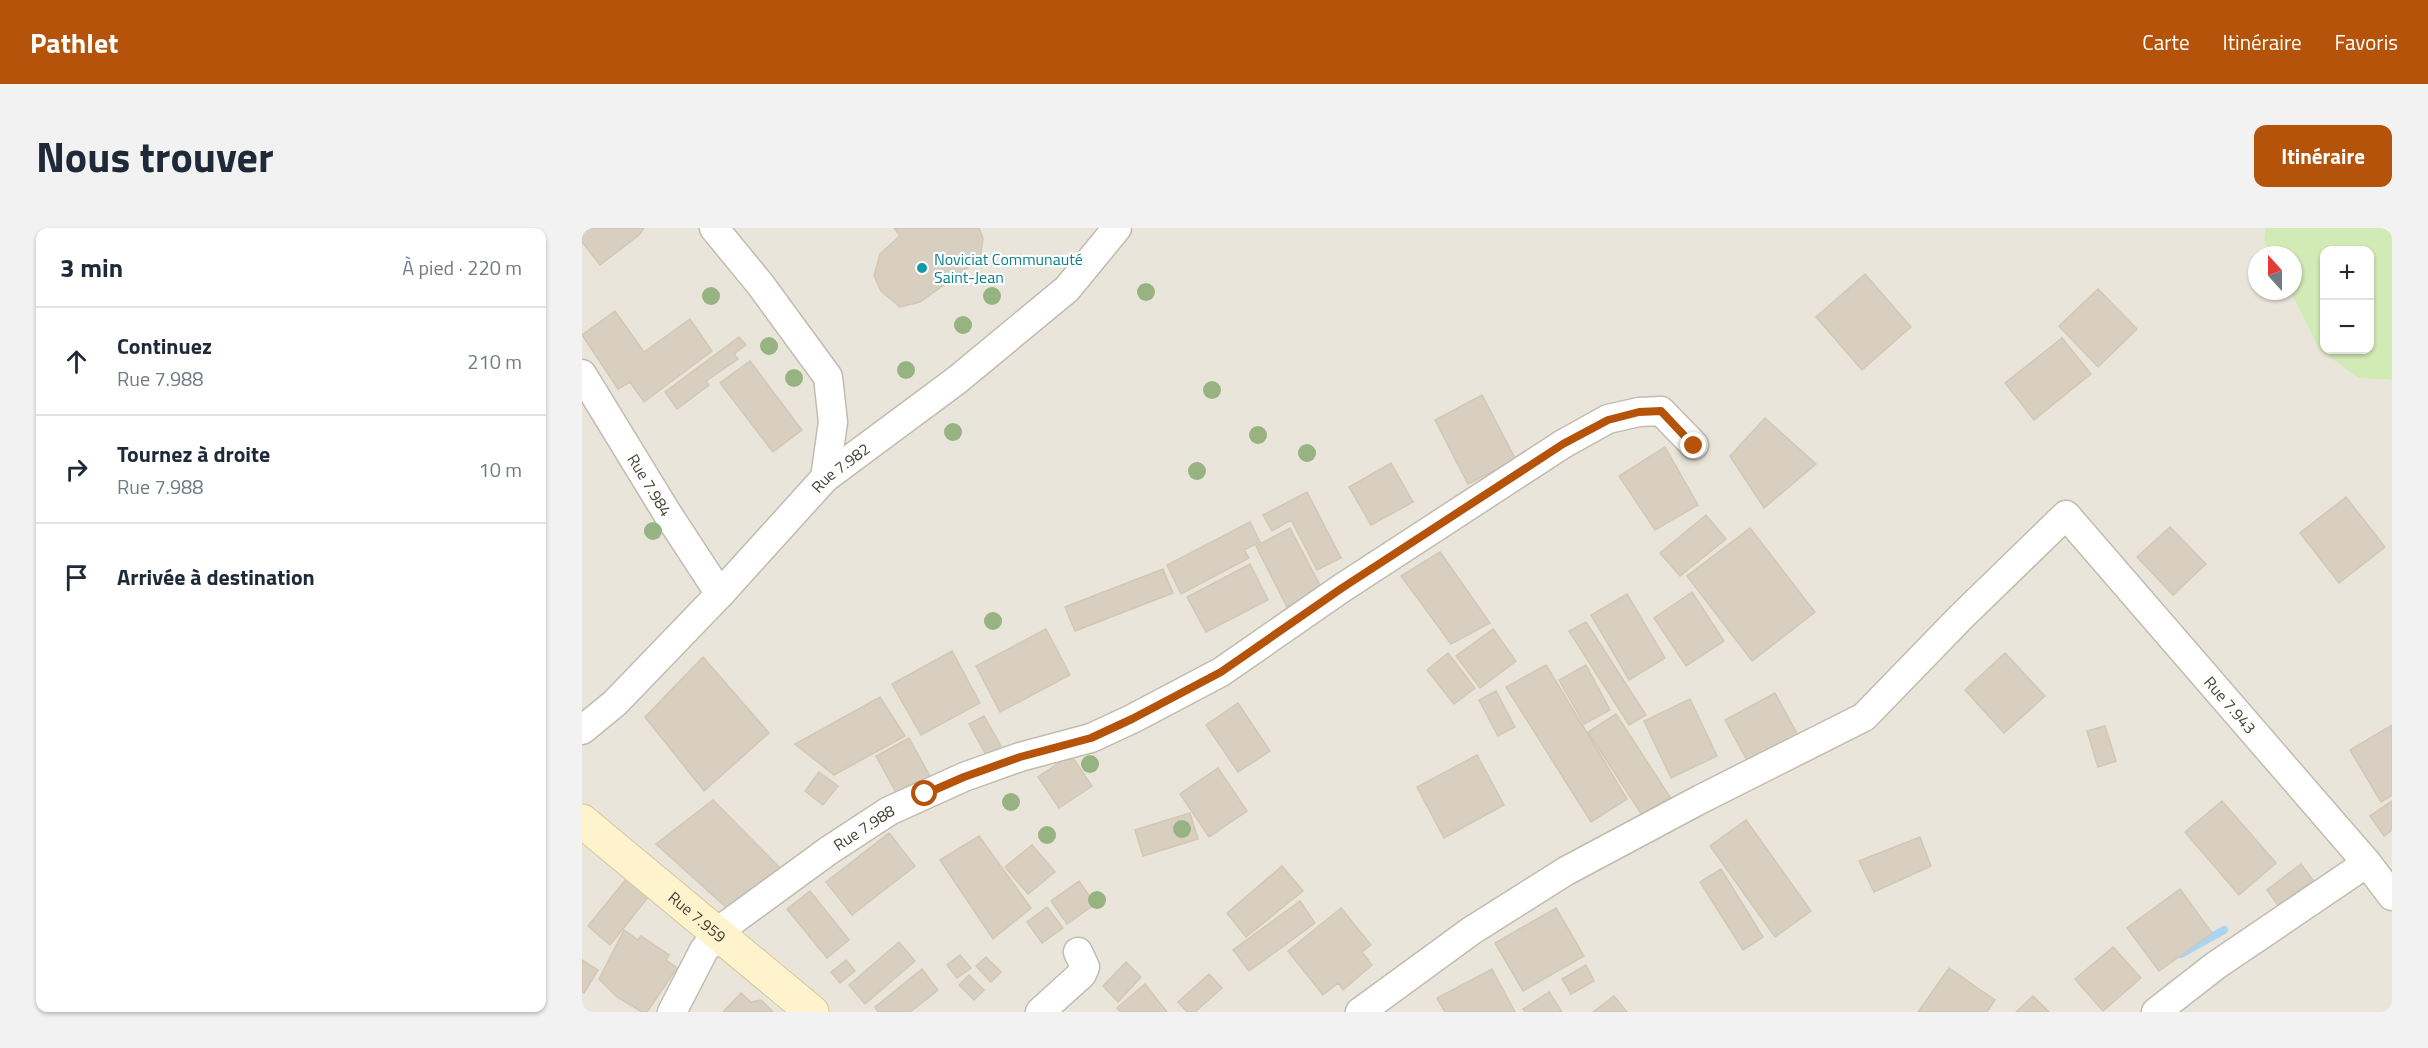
<!DOCTYPE html>
<html lang="fr">
<head>
<meta charset="utf-8">
<style>
  body { margin:0; font-family:"Titillium Web",sans-serif; background:#f2f2f3; color:#1f2937 }
  .controls { position:absolute; right:18px; top:18px; display:grid; overflow:hidden; border-radius:12px; box-shadow:0 2px 4px #0004 }
  .controls button { width:54px; height:54px; display:grid; place-items:center; padding:0; border:0; border-bottom:2px solid #e0e1e3; background:#fff; color:#1f2937; font:30px sans-serif }
  .compass { position:absolute; left:1666px; top:18px; width:54px; height:54px; border-radius:50%; background:#fff; box-shadow:0 2px 4px #0004; rotate:339deg }
  .stop { position:absolute; width:18px; height:18px; margin:-14px; border:4px solid #b45309; border-radius:50%; background:#fff }
  .stop.end { background:#b45309; border-color:#fff; box-shadow:0 2px 6px #0008 }
  .list { margin:0; padding:0; list-style:none }
  h2 { display:flex; justify-content:space-between; align-items:center; height:78px; margin:0; padding:0 24px; font-size:26px }
  h2 small { font-size:20px; font-weight:400; color:#747a83 }
  .list li { display:grid; grid-template-columns:39px 1fr auto; gap:18px; align-items:center; box-sizing:border-box; height:108px; padding:0 24px; border-top:2px solid #e0e1e3 }
  .list b { display:block; font-size:22px; white-space:nowrap }
  .list p { margin:0; font-size:20px; white-space:nowrap; color:#747a83 }
  .list em { font-size:20px; font-style:normal; color:#747a83 }
  .icon { flex:none; width:33px; height:33px; fill:none; stroke:currentColor; stroke-width:2; stroke-linecap:round; stroke-linejoin:round }
  .map { position:relative; flex:none; width:1810px; height:784px; overflow:hidden; border-radius:12px }
  header { display:flex; align-items:center; gap:36px; box-sizing:border-box; height:84px; padding:0 30px; background:#b45309; color:#fff }
  header strong { font-size:28px }
  nav { display:flex; gap:33px; margin-inline-start:auto; font-size:21px }
  .intro { display:flex; align-items:center; justify-content:space-between; box-sizing:border-box; height:144px; padding:0 36px }
  h1 { margin:0; font-size:42px }
  .button { padding:15px 27px; border-radius:12px; background:#b45309; color:#fff; font-size:21px; font-weight:700 }
  main { display:flex; gap:36px; padding:0 36px }
  aside { flex:1; background:#fff; border-radius:12px; box-shadow:0 2px 4px #0004 }
  .map>svg:first-child { display:block }
</style>
</head>
<body>
<header>
<strong>Pathlet</strong>
<nav><a>Carte</a><a>Itinéraire</a><a>Favoris</a></nav>
</header>
<div class="intro"><h1>Nous trouver</h1><a class="button">Itinéraire</a></div>
<main>
<aside>
<h2>3 min<small>À pied · 220 m</small></h2>
<ul class="list">
<li><svg class="icon" aria-label="ahead" viewBox="0 0 24 24"><path d="M12 20V5M6 11l6-6 6 6"/></svg><div><b>Continuez</b><p>Rue 7.988</p></div><em>210 m</em></li>
<li><svg class="icon" aria-label="right" viewBox="0 0 24 24"><path d="M7 20v-9h11M14 6l5 5-5 5"/></svg><div><b>Tournez à droite</b><p>Rue 7.988</p></div><em>10 m</em></li>
<li><svg class="icon" aria-label="arrive" viewBox="0 0 24 24"><path d="M6 21V4h12l-3 4 3 4H6"/></svg><div><b>Arrivée à destination</b></div></li>
</ul>
</aside>
<div class="map">
<svg width="1810" height="784" viewBox="0 0 1810 784">
  <rect width="100%" height="100%" fill="#f6f3ec"/>
  <path fill="#eae5da" d="M0 0H1683L1682 13 1690 27H1675V63H1708L1737 121 1776 150 1810 152V784H0Z"/>
  <path fill="#d2eab5" fill-rule="evenodd" d="M1683 0H1810V152L1776 150 1737 121 1708 63H1711V27H1690L1682 13ZM1742 22H1788V122H1742Z"/>
  <g fill="none" stroke-linecap="round" stroke-linejoin="round">
    <path stroke="#a9d4f2" stroke-width="8" d="M1599 726 1642 702"/>
  </g>
  <path fill="#d8cfc1" stroke="#d3c7b4" stroke-width="1.5" d="M0 0H62L57 7 18 37 0 14Z
    M312 0H397L401 10 398 31 338 74 318 79 299 63 292 48 298 26 318 8Z
    M1283 46 1329 99 1280 142 1234 89Z
    M1516 61 1555 101 1516 139 1477 98Z
    M33 83 62 124 108 91 130 123 62 174 48 154 36 161 0 107Z
    M157 109 164 117 152 126 156 131 124 153 127 157 95 181 83 164Z
    M1480 110 1509 146 1452 192 1423 155Z
    M168 133 220 202 191 224 138 155Z
    M900 167 934 232 886 256 853 192Z
    M1183 190 1234 236 1182 280 1148 228Z
    M1083 219 1116 277 1073 302 1037 248Z
    M809 235 831 274 789 297 767 259Z
    M725 264 759 330 735 342 709 292 690 303 681 287Z
    M1764 269 1803 319 1757 355 1718 305Z
    M1124 287 1144 311 1098 348 1078 325Z
    M668 294 678 314 662 322 667 330 599 366 585 337Z
    M1588 299 1624 336 1591 367 1555 329Z
    M708 300 740 361 705 379 674 318Z
    M1168 300 1233 384 1170 433 1105 348Z
    M858 324 908 395 869 416 819 348Z
    M668 336 686 372 624 404 605 369Z
    M581 341 591 365 493 403 483 379Z
    M1110 364 1142 413 1104 438 1072 390Z
    M1045 366 1083 430 1047 452 1009 387Z
    M1004 394 1064 487 1047 497 987 403Z
    M464 401 488 447 418 484 394 438Z
    M911 401 934 433 898 460 874 428Z
    M370 423 398 475 339 507 310 456Z
    M866 425 893 460 872 476 845 442Z
    M1423 425 1463 468 1422 505 1383 462Z
    M121 429 187 505 122 563 63 489Z
    M964 437 1045 571 1009 594 924 459Z
    M1004 437 1028 482 1002 496 977 452Z
    M914 463 933 499 916 508 897 472Z
    M1193 465 1217 509 1167 536 1143 492Z
    M298 469 323 508 252 547 213 516Z
    M1108 471 1135 528 1089 550 1062 493Z
    M656 475 688 523 656 544 624 497Z
    M1034 486 1088 569 1060 587 1006 504Z
    M402 488 419 518 404 527 387 496Z
    M1810 497V567L1799 574 1768 522Z
    M1523 498 1534 533 1516 539 1505 503Z
    M327 510 349 550 316 568 294 528Z
    M489 527 510 558 477 580 456 549Z
    M895 527 922 577 862 610 835 559Z
    M636 540 665 583 627 609 598 566Z
    M237 544 256 558 241 577 223 563Z
    M131 572 200 642 145 680 74 616Z
    M1640 573 1694 635 1657 667 1603 604Z
    M1810 573V602L1802 608 1788 588Z
    M608 585 616 611 561 628 553 602Z
    M1164 592 1229 683 1193 709 1128 618Z
    M307 605 333 638 270 687 244 654Z
    M397 608 449 680 411 711 358 632Z
    M1338 609 1349 638 1292 664 1277 633Z
    M450 617 473 644 446 666 423 639Z
    M1719 636 1731 652 1696 677 1685 662Z
    M700 638 721 663 664 709 645 685Z
    M1139 641 1181 709 1161 722 1118 654Z
    M45 650 67 668 28 717 6 698Z
    M497 653 513 676 485 696 469 673Z
    M1598 661 1630 705 1577 743 1545 700Z
    M228 663 267 712 245 730 205 681Z
    M718 673 733 695 667 743 651 722Z
    M465 679 481 700 460 715 445 694Z
    M759 680 789 717 780 724 790 737 761 762 756 755 741 767 706 723Z
    M974 680 1002 728 941 763 913 715Z
    M42 702 56 712 59 708 87 727 84 732 95 740 65 784H60L35 769 17 751Z
    M317 714 333 733 283 776 267 757Z
    M1531 719 1559 750 1521 783 1493 751Z
    M378 727 389 740 375 750 365 737Z
    M404 729 419 744 409 754 394 738Z
    M0 732 16 742 2 765 0 764Z
    M264 732 273 743 258 755 249 744Z
    M544 734 559 749 536 774 521 758Z
    M1004 737 1012 753 989 766 980 751Z
    M1367 740 1413 772 1405 784H1336Z
    M340 741 356 762 328 784H296L293 779Z
    M910 741 933 784H863L855 770Z
    M627 746 640 760 613 784H605L596 774Z
    M387 747 402 762 392 772 377 757Z
    M563 756 585 784H539L535 780Z
    M967 764 980 784H943L941 781Z
    M159 765 169 774 179 772 191 784H141Z
    M1032 768 1045 784H1011Z
    M1451 768 1467 784H1434Z"/>
  <g fill="none" stroke-linecap="round" stroke-linejoin="round">
    <g stroke="#c2bbae" stroke-width="31">
      <g id="street">
        <path d="M132 0 178 56 246 149 251 194 243 250"/>
        <path id="s1" d="M0 146 85 285 138 366"/>
        <path id="s2" d="M0 502 33 475 138 366 243 250 375 152 485 61 535 0"/>
        <path id="s3" d="M90 784 122 722 142 699 246 623 307 583 382 549 438 529 509 510 550 491 639 444 760 360 981 216 1026 191 1057 184 1079 183 1112 217"/>
        <path d="M458 784 500 746 503 739 496 724"/>
        <path id="s4" d="M778 784 889 703 984 643 1119 571 1282 489 1379 389 1484 287 1785 635 1810 668"/>
        <path d="M1574 784 1633 738 1785 635"/>
      </g>
    </g>
    <g stroke="#d6c79b" stroke-width="35">
      <g id="secondary">
        <path id="s5" d="M0 593 230 784"/>
      </g>
    </g>
    <use href="#street" stroke="#fff" stroke-width="28"/>
    <use href="#secondary" stroke="#fff3cd" stroke-width="33"/>
  </g>
  <g fill="#97b381">
    <circle cx="564" cy="64" r="9"/>
    <circle cx="129" cy="68" r="9"/>
    <circle cx="410" cy="68" r="9"/>
    <circle cx="381" cy="97" r="9"/>
    <circle cx="187" cy="118" r="9"/>
    <circle cx="324" cy="142" r="9"/>
    <circle cx="212" cy="150" r="9"/>
    <circle cx="630" cy="162" r="9"/>
    <circle cx="371" cy="204" r="9"/>
    <circle cx="676" cy="207" r="9"/>
    <circle cx="725" cy="225" r="9"/>
    <circle cx="615" cy="243" r="9"/>
    <circle cx="71" cy="303" r="9"/>
    <circle cx="411" cy="393" r="9"/>
    <circle cx="508" cy="536" r="9"/>
    <circle cx="429" cy="574" r="9"/>
    <circle cx="600" cy="601" r="9"/>
    <circle cx="465" cy="607" r="9"/>
    <circle cx="515" cy="672" r="9"/>
  </g>
  <g fill="none" stroke-linecap="round" stroke-linejoin="round">
    <path stroke="#b45309" stroke-width="8" d="M343 566 382 549 438 529 509 510 550 491 639 444 760 360 981 216 1026 192 1057 184 1079 183 1112 218"/>
  </g>
  <circle fill="#0f9aa8" stroke="#fff" stroke-width="2" cx="340" cy="40" r="6"/>
  <g text-anchor="middle" dominant-baseline="central" stroke-width="4.5" stroke-linejoin="round" paint-order="stroke">
    <g font-size="16" fill="#0d838f" stroke="#fff" text-anchor="start">
      <text x="352" y="31">Noviciat Communauté<tspan x="352" dy="18">Saint-Jean</tspan></text>
    </g>
    <g font-size="16" fill="#4b4439" stroke="#fff">
      <text stroke="none"><textPath href="#s2" startOffset="369">Rue 7.982</textPath></text>
      <text stroke="none"><textPath href="#s1" startOffset="130">Rue 7.984</textPath></text>
      <text stroke="none"><textPath href="#s4" startOffset="1122">Rue 7.943</textPath></text>
      <text stroke="none"><textPath href="#s3" startOffset="272">Rue 7.988</textPath></text>
      <text stroke="none"><textPath href="#s5" startOffset="150">Rue 7.959</textPath></text>
    </g>
  </g>
</svg>
<div class="controls">
<button>+</button>
<button>−</button>
</div>
<svg class="compass" viewBox="-18 -18 36 36"><path d="M0-13l5 13h-10z" fill="#e53935"/><path d="M0 13l5-13h-10z" fill="#747a83"/></svg>
<div class="stop" style="left:343px;top:566px"></div>
<div class="stop end" style="left:1112px;top:218px"></div>
</div>
</main>
</body>
</html>
